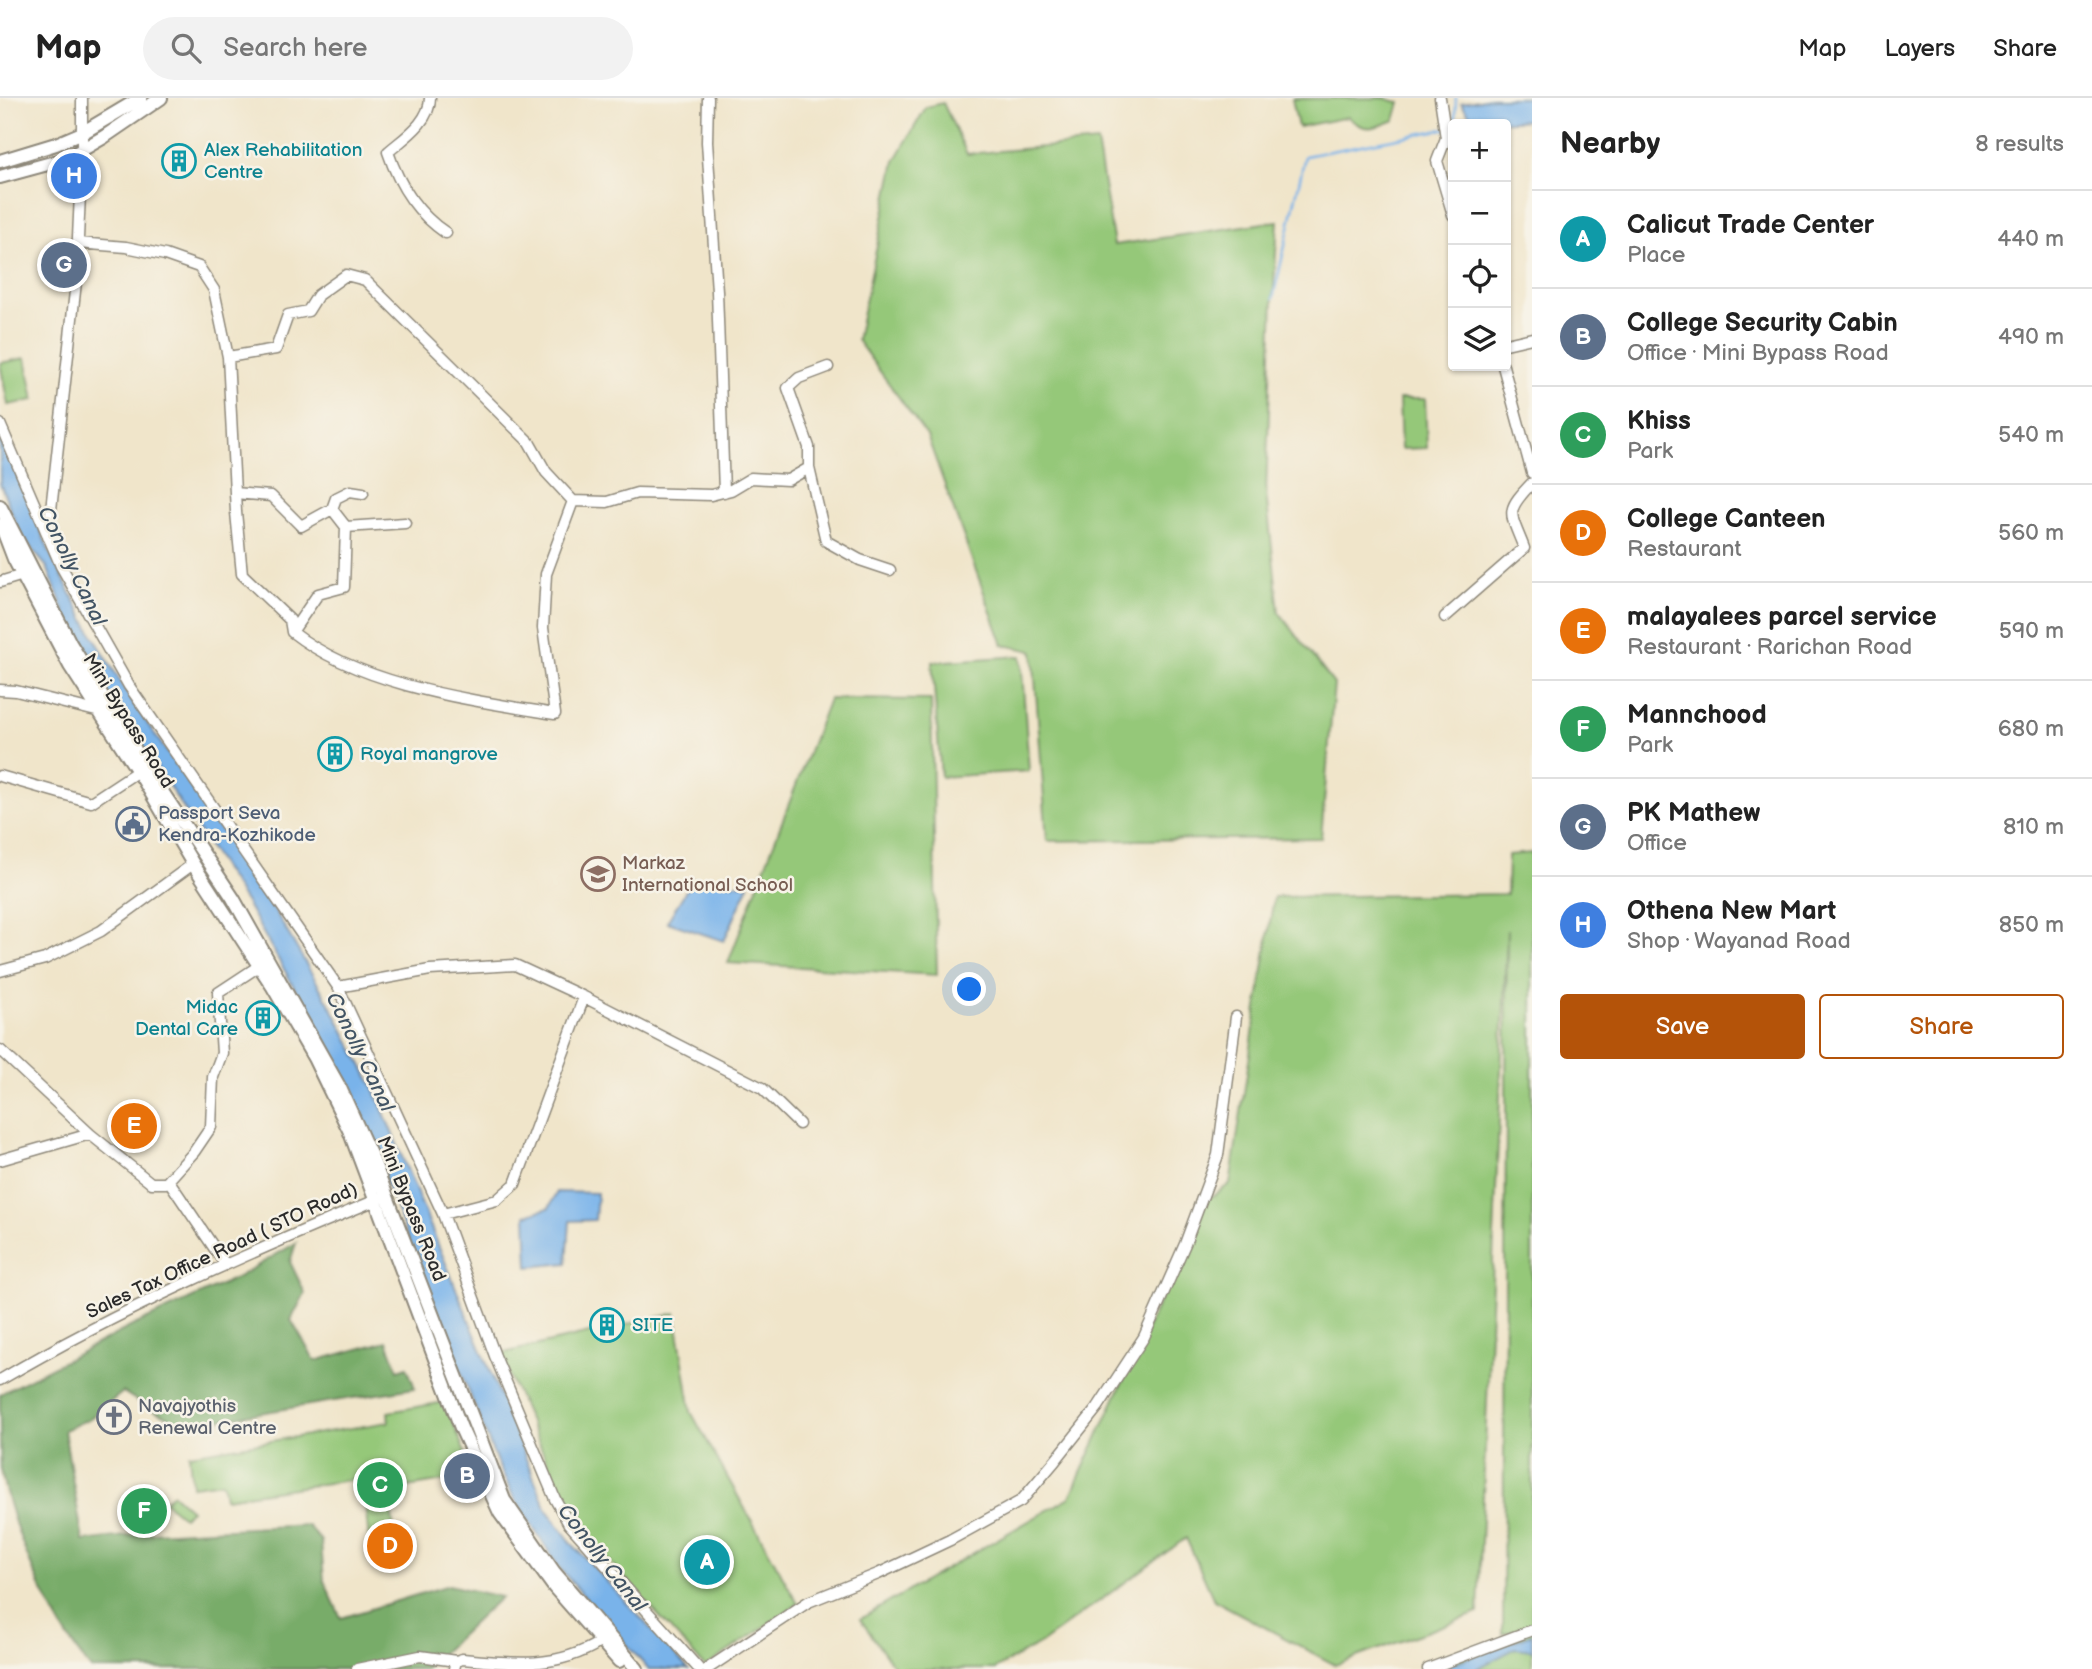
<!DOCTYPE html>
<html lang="en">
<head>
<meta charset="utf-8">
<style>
  body { margin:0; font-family:"Balsamiq Sans",sans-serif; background:#f2f2f2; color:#222 }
  .controls { position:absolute; right:21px; top:21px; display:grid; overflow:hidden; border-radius:7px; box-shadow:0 2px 5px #0004 }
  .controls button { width:63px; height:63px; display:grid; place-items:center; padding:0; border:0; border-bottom:2px solid #e0e0e0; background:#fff; color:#222; font:35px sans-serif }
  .you { position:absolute; left:970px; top:892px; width:24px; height:24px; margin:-18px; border:5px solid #fff; border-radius:50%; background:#1a73e8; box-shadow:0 0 0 10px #1a73e833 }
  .badge { display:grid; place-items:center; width:46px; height:46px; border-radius:50%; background:#b45309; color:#fff; font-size:23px; font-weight:700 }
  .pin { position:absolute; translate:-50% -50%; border:4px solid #fff; box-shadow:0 2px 7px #0006 }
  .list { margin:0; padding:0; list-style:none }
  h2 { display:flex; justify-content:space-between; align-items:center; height:91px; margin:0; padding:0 28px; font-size:30px }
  h2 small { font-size:23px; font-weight:400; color:#767676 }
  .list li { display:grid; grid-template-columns:46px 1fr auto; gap:21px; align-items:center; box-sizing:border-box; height:98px; padding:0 28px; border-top:2px solid #e0e0e0 }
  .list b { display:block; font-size:26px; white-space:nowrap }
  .list p { margin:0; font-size:23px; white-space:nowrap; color:#767676 }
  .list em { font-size:23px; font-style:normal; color:#767676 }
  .actions { display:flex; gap:14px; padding:21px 28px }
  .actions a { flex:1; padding:16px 0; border:2px solid #b45309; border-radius:7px; text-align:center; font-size:24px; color:#b45309 }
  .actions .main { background:#b45309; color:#fff }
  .icon { flex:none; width:38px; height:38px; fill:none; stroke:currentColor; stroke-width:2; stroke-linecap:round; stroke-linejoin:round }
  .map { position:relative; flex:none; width:1532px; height:1571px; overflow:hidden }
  header { display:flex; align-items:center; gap:42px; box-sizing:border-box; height:98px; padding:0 35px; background:#fff; border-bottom:2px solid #e0e0e0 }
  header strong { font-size:33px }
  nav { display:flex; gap:38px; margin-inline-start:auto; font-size:24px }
  .search { width:490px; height:63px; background:#f2f2f2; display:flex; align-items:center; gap:18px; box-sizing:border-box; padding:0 24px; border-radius:38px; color:#767676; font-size:26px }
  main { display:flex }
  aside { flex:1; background:#fff }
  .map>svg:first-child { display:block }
</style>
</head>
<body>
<header>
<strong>Map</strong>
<div class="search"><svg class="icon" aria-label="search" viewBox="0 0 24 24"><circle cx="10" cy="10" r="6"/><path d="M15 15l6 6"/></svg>Search here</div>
<nav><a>Map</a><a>Layers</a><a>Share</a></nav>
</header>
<main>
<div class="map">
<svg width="1532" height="1571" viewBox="0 0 1532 1571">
  <rect width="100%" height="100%" fill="#f7f3e8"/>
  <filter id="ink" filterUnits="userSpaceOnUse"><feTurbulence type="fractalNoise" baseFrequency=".0143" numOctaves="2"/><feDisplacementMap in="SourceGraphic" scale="14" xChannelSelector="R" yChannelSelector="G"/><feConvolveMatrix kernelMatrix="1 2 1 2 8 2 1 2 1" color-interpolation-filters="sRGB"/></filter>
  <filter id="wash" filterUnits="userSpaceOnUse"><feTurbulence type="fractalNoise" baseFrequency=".00686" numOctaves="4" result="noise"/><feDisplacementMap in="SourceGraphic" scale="28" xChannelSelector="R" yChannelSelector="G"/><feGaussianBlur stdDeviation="1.57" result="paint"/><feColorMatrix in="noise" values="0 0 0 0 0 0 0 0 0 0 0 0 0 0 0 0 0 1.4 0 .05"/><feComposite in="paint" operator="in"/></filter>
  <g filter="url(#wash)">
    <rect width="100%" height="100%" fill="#f0e5ca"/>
    <path fill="#95c879" stroke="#607a52" stroke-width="2" d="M1384 0 1400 5 1395 22C1374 30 1365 35 1348 19L1298 29 1292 1Z
      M943 5 967 56 1097 44 1114 147 1278 123 1273 201 1266 395 1279 514 1334 586 1321 740 1047 743 1033 553 1003 547 927 338 857 242 895 63 926 9Z
      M26 260 34 302 8 307 0 265Z
      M1399 301H1425L1427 350 1401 351Z
      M1021 558 1029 673 941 679 932 564Z
      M829 601 931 602 937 877 728 865Z
      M1532 755V1526L1503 1536 1507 832 1478 1515 1335 1567 1214 1502 1186 1440 1043 1544 995 1571H896L860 1521 1070 1399 1176 1167 1199 1107 1230 1086 1274 799 1507 796 1508 757Z
      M675 1215 691 1314 798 1506 705 1569 573 1423 500 1256Z
      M445 1304 474 1378 401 1390 398 1375 225 1400 222 1384 192 1388 189 1356 389 1324 388 1314Z
      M173 1396 191 1412 183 1419 164 1403Z
      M390 1404 395 1440 369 1442 365 1406Z
      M1532 1531V1571H1425Z"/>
    <path fill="#78ac69" stroke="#526c4a" stroke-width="2" d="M296 1145 290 1164 305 1195 291 1222 315 1263 387 1243 398 1272 407 1269 415 1290 204 1324 180 1325 147 1309 123 1294 89 1321 64 1332 83 1443 152 1435 307 1427 321 1443 324 1483 341 1520 449 1487 501 1499 425 1571H91C52 1526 11 1430 1 1371 0 1348 0 1320 0 1296L130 1229 236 1180Z"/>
    <path fill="#79b3ea" stroke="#526f8a" stroke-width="2" d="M1492 0H1532V22L1475 25 1461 5Z
      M0 335 50 455 90 532 131 602 268 801 333 912 373 988 547 1412 574 1448 688 1571H648L560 1471 514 1400 497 1364 355 1007 325 943 246 805 80 553 47 469 21 438 0 385Z
      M693 781 749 787 724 843 667 824Z
      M557 1094 597 1095 595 1122 570 1123 567 1165 528 1169 526 1117 549 1110Z
      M1532 1536V1552L1516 1550 1476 1571H1437Z"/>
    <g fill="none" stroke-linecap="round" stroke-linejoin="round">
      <path stroke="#79b3ea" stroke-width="2.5" d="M1455 26 1456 0
        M1273 201 1305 58 1444 31H1453"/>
    </g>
  </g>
  <g filter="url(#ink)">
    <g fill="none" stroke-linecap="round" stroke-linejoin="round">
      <g stroke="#8e887a" stroke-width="13">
        <path id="minor" d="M430 0C430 24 404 40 388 54 399 87 416 115 446 135
          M708 0 707 44 717 193 724 394
          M1440 0 1446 40 1437 63 1453 117
          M78 145 126 149 165 157 199 169 214 192 228 259 236 414 242 476 290 522 292 534C361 588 470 602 555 616L543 530 546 476 573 403 546 374 529 344 365 182 346 177 318 197 308 213 288 217 276 251 228 259
          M1506 246 1532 240
          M1503 268 1532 375
          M0 326 61 468 129 588 338 889 443 1116 495 1258 555 1401 569 1426 699 1571
          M809 370 826 443 860 462 890 472
          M235 395 271 398 301 428 332 411 346 429 344 489 318 496 292 534
          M573 403 607 404 637 395 711 397 731 392 751 380 788 382 809 370V349L788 290 799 280 828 269
          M332 411 336 400 350 393 363 395
          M346 429 405 425
          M48 439 76 184 82 52V0
          M0 484 23 477
          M1445 519 1524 450C1510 414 1504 414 1532 385
          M0 592 16 593 100 614
          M0 678 91 704 138 673
          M0 873 45 861 101 833 193 766
          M338 889 430 872 515 867 584 899 515 1086 497 1102 443 1116
          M584 899 762 990 799 1026
          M0 952 90 1036
          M0 1062 90 1036 151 1085H166L194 1054 211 1029 213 979 222 955 218 895 259 868
          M169 1083 225 1166
          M0 1282C122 1210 251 1154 381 1100
          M357 1571 420 1558 456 1563
          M454 1571 456 1563 462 1561C513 1566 557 1571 600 1544
          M707 1571 808 1504 878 1476 950 1442 1021 1403 1055 1363 1098 1309 1144 1239 1185 1146 1218 1057 1236 919
          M1428 1571 1532 1532"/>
      </g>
      <g stroke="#8e887a" stroke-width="16">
        <path id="major" d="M0 63 56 46 82 35 141 0
          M0 79 66 61 104 39 161 0
          M0 408 70 545 145 668 233 800 340 990 374 1065 504 1402 554 1474 637 1571
          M1 427 14 461 70 568 143 681 193 766 273 889 314 960 349 1032 461 1330 500 1415 554 1489 619 1563"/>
      </g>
      <use href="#minor" stroke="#fff" stroke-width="10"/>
      <use href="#major" stroke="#fff" stroke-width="12"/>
    </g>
  </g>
  <defs>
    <g id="building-ring" transform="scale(1.75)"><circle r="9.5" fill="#f7f3e8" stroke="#0f9aa8" stroke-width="1.5"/><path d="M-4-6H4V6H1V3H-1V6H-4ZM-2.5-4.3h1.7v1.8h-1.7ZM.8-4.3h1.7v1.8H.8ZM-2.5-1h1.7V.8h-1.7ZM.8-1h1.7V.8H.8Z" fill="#0f9aa8"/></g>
    <g id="civic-ring" transform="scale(1.75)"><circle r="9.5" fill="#f7f3e8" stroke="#5c6f8a" stroke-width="1.5"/><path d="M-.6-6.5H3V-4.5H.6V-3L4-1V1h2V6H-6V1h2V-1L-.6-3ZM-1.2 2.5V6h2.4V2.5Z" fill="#5c6f8a"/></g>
    <g id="school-ring" transform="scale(1.75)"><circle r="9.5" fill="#f7f3e8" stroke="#8d6e63" stroke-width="1.5"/><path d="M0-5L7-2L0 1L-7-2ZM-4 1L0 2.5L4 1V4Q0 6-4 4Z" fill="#8d6e63"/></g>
    <g id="church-ring" transform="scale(1.75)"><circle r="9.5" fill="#f7f3e8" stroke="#6b7280" stroke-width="1.5"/><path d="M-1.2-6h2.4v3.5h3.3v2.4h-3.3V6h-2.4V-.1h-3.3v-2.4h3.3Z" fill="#6b7280"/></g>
  </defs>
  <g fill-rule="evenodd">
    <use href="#building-ring" x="179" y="63"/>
    <use href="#building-ring" x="335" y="656"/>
    <use href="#civic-ring" x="133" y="726"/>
    <use href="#school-ring" x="598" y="776"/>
    <use href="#building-ring" x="263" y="920"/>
    <use href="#building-ring" x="607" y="1227"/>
    <use href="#church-ring" x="114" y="1319"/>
  </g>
  <g text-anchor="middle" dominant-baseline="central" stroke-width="5" stroke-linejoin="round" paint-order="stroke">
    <g font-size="19" fill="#0d838f" stroke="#f7f3e8" text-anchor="start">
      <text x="204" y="52">Alex Rehabilitation<tspan x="204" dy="22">Centre</tspan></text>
      <text x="360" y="656">Royal mangrove</text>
      <text x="238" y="909" text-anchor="end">Midac<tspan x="238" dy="22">Dental Care</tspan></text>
      <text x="632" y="1227">SITE</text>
    </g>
    <g font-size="19" fill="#2b2b2b" stroke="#f7f3e8">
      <text transform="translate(128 623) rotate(58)">Mini Bypass Road</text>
      <text transform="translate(411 1111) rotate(68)">Mini Bypass Road</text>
      <text transform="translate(222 1153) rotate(-25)">Sales Tax Office Road ( STO Road)</text>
    </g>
    <g font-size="19" fill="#4e5e75" stroke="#f7f3e8" text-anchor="start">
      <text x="158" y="715">Passport Seva<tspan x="158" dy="22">Kendra-Kozhikode</tspan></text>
    </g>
    <g font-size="19" fill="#785e54" stroke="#f7f3e8" text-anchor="start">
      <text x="622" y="765">Markaz<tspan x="622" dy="22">International School</tspan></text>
    </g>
    <g font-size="19" fill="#5b616d" stroke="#f7f3e8" text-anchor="start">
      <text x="138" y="1308">Navajyothis<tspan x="138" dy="22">Renewal Centre</tspan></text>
    </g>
    <g font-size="21" font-style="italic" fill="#425464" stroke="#f7f3e8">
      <text transform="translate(72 468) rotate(64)">Conolly Canal</text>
      <text transform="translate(360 954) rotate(64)">Conolly Canal</text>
      <text transform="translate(602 1460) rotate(52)">Conolly Canal</text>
    </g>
  </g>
</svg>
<div class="controls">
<button>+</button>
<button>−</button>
<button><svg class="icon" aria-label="locate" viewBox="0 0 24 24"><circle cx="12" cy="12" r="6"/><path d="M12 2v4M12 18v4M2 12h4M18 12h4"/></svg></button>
<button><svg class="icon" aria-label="layers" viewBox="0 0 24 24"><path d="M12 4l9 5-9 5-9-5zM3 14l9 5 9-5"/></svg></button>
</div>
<div class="you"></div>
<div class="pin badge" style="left:707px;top:1464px;background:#0f9aa8">A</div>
<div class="pin badge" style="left:467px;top:1378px;background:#5c6f8a">B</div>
<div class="pin badge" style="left:380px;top:1387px;background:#2e9e5b">C</div>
<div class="pin badge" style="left:390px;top:1448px;background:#e8710a">D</div>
<div class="pin badge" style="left:134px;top:1028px;background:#e8710a">E</div>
<div class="pin badge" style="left:144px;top:1413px;background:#2e9e5b">F</div>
<div class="pin badge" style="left:64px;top:167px;background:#5c6f8a">G</div>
<div class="pin badge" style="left:74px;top:78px;background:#3f7fe0">H</div>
</div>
<aside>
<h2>Nearby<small>8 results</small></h2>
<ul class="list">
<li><span class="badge" style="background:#0f9aa8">A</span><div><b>Calicut Trade Center</b><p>Place</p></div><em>440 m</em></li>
<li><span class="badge" style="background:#5c6f8a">B</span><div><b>College Security Cabin</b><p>Office · Mini Bypass Road</p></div><em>490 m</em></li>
<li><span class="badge" style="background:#2e9e5b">C</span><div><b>Khiss</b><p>Park</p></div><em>540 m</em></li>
<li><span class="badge" style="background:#e8710a">D</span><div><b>College Canteen</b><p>Restaurant</p></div><em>560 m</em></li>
<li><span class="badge" style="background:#e8710a">E</span><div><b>malayalees parcel service</b><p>Restaurant · Rarichan Road</p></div><em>590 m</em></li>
<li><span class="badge" style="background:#2e9e5b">F</span><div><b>Mannchood</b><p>Park</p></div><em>680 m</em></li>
<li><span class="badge" style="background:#5c6f8a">G</span><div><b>PK Mathew</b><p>Office</p></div><em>810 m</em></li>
<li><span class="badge" style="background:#3f7fe0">H</span><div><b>Othena New Mart</b><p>Shop · Wayanad Road</p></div><em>850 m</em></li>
</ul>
<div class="actions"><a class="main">Save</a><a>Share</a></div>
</aside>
</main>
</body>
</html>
